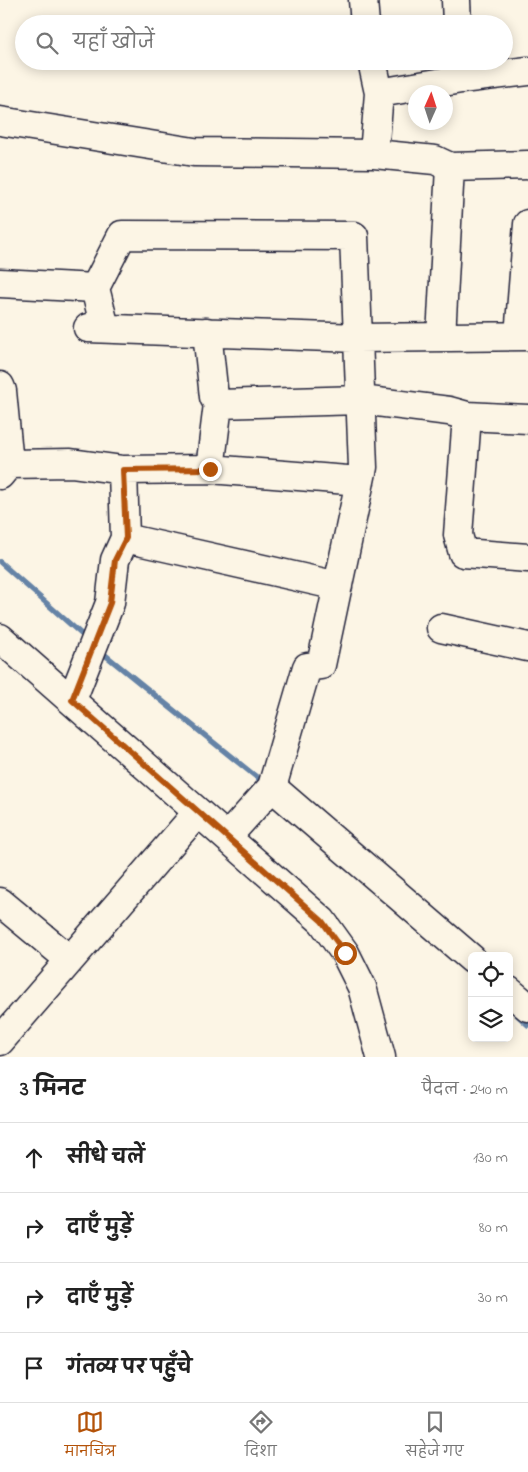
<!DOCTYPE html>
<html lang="hi">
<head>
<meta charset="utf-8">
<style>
  body { margin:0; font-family:"Indie Flower","Playpen Sans Deva",sans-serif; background:#f6f6f6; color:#222 }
  .controls { position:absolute; right:15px; bottom:15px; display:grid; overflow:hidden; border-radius:8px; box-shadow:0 2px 12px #0003 }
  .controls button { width:45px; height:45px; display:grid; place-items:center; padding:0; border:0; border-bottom:1px solid #e0e0e0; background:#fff; color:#222; font:25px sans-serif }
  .compass { position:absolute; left:408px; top:85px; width:45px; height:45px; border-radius:50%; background:#fff; box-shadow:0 2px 12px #0003; rotate:3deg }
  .stop { position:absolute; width:15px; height:15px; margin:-11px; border:4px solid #b45309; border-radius:50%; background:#fff }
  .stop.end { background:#b45309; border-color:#fff; box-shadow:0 1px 5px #0008 }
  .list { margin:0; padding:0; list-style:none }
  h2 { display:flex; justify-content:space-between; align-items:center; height:65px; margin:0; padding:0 20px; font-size:21px }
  h2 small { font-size:16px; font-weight:400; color:#767676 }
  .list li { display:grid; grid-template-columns:32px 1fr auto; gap:15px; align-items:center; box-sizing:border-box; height:70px; padding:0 20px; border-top:1px solid #e0e0e0 }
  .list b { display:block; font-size:19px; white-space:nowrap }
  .list em { font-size:16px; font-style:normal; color:#767676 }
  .icon { flex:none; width:28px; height:28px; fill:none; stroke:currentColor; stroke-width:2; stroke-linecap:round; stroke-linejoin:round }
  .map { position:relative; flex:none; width:528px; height:1057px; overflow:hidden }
  .search { position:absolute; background:#fff; box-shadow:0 2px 12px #0003; left:15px; right:15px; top:15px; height:55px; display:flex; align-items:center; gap:12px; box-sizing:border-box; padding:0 18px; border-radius:28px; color:#767676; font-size:19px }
  .sheet { height:345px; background:#fff }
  nav { display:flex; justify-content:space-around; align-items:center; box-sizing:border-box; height:70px; border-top:1px solid #e0e0e0; background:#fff; font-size:14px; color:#767676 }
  nav a { display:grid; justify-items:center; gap:2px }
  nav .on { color:#b45309 }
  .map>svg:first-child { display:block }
</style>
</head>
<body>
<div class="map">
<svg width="528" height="1057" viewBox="0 0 528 1057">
  <rect width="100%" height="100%" fill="#fcf5e5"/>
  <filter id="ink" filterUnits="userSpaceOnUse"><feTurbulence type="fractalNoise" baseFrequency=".02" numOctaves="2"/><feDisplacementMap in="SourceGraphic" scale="10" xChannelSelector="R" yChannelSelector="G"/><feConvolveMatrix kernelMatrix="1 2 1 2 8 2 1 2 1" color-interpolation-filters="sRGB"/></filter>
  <g filter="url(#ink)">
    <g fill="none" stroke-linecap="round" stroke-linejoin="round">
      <path stroke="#6583a6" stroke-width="5.5" d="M0 562 88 640
        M99 650 265 784
        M516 1014 528 1025"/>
      <g stroke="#22223b" stroke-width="31">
        <path id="minor" d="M363 0 365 24
          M456 0 457 24
          M372 61 379 93 374 154
          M379 93 461 79 528 71
          M0 121 194 152 374 154 435 160 450 167 528 165
          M0 283 95 288
          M88 328 358 338 528 336
          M105 328 95 288 122 235 354 236 363 467 321 665 307 667 272 787 472 959
          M207 332 214 397 218 404 210 469
          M519 336 528 224
          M441 337 450 167
          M0 386 2 391 9 464 0 475
          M218 404 361 400 449 411 467 416 528 419
          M467 416 458 535 463 553 528 558
          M9 464 71 463 123 470 210 469 360 481
          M125 538 338 586
          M441 628 528 647
          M0 638 322 921 345 953 362 987 381 1057
          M72 700 110 603 115 560 125 538 123 470
          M227 837 272 787
          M0 902 70 960
          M509 991 528 1007
          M0 1041 198 812"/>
      </g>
      <use href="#minor" stroke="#fcf5e5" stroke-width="28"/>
    </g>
  </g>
  <g fill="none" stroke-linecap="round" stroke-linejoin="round" filter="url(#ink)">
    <path stroke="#b45309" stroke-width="6" d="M210 469 123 470 126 538 115 560 110 603 72 700 322 921 345 953"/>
  </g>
</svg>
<div class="controls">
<button><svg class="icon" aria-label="locate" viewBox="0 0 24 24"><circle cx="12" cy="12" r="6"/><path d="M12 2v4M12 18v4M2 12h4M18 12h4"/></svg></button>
<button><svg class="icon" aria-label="layers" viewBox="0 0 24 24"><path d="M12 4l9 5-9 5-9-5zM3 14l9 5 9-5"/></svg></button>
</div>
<svg class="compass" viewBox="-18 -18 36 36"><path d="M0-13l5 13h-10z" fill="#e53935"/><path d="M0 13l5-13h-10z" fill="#767676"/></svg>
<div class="stop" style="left:345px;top:953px"></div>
<div class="stop end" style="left:210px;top:469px"></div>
<div class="search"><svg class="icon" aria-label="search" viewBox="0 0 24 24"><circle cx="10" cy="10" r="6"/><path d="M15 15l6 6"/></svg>यहाँ खोजें</div>
</div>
<section class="sheet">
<h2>3 मिनट<small>पैदल · 240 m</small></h2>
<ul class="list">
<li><svg class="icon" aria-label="ahead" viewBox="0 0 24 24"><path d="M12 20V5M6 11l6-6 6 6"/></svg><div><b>सीधे चलें</b></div><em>130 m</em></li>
<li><svg class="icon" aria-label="right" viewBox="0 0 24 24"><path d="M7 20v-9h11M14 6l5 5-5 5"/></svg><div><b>दाएँ मुड़ें</b></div><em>80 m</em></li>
<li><svg class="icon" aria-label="right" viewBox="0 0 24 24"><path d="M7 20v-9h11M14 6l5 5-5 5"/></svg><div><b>दाएँ मुड़ें</b></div><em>30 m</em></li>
<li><svg class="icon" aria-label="arrive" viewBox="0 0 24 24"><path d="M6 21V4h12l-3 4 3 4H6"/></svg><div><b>गंतव्य पर पहुँचे</b></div></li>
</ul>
</section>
<nav>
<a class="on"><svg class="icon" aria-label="map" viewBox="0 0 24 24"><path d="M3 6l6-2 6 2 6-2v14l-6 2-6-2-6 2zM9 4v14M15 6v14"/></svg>मानचित्र</a>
<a><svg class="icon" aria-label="directions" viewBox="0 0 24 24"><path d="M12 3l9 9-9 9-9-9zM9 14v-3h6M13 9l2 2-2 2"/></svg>दिशा</a>
<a><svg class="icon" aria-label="saved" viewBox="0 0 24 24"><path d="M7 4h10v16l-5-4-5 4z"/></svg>सहेजे गए</a>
</nav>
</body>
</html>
